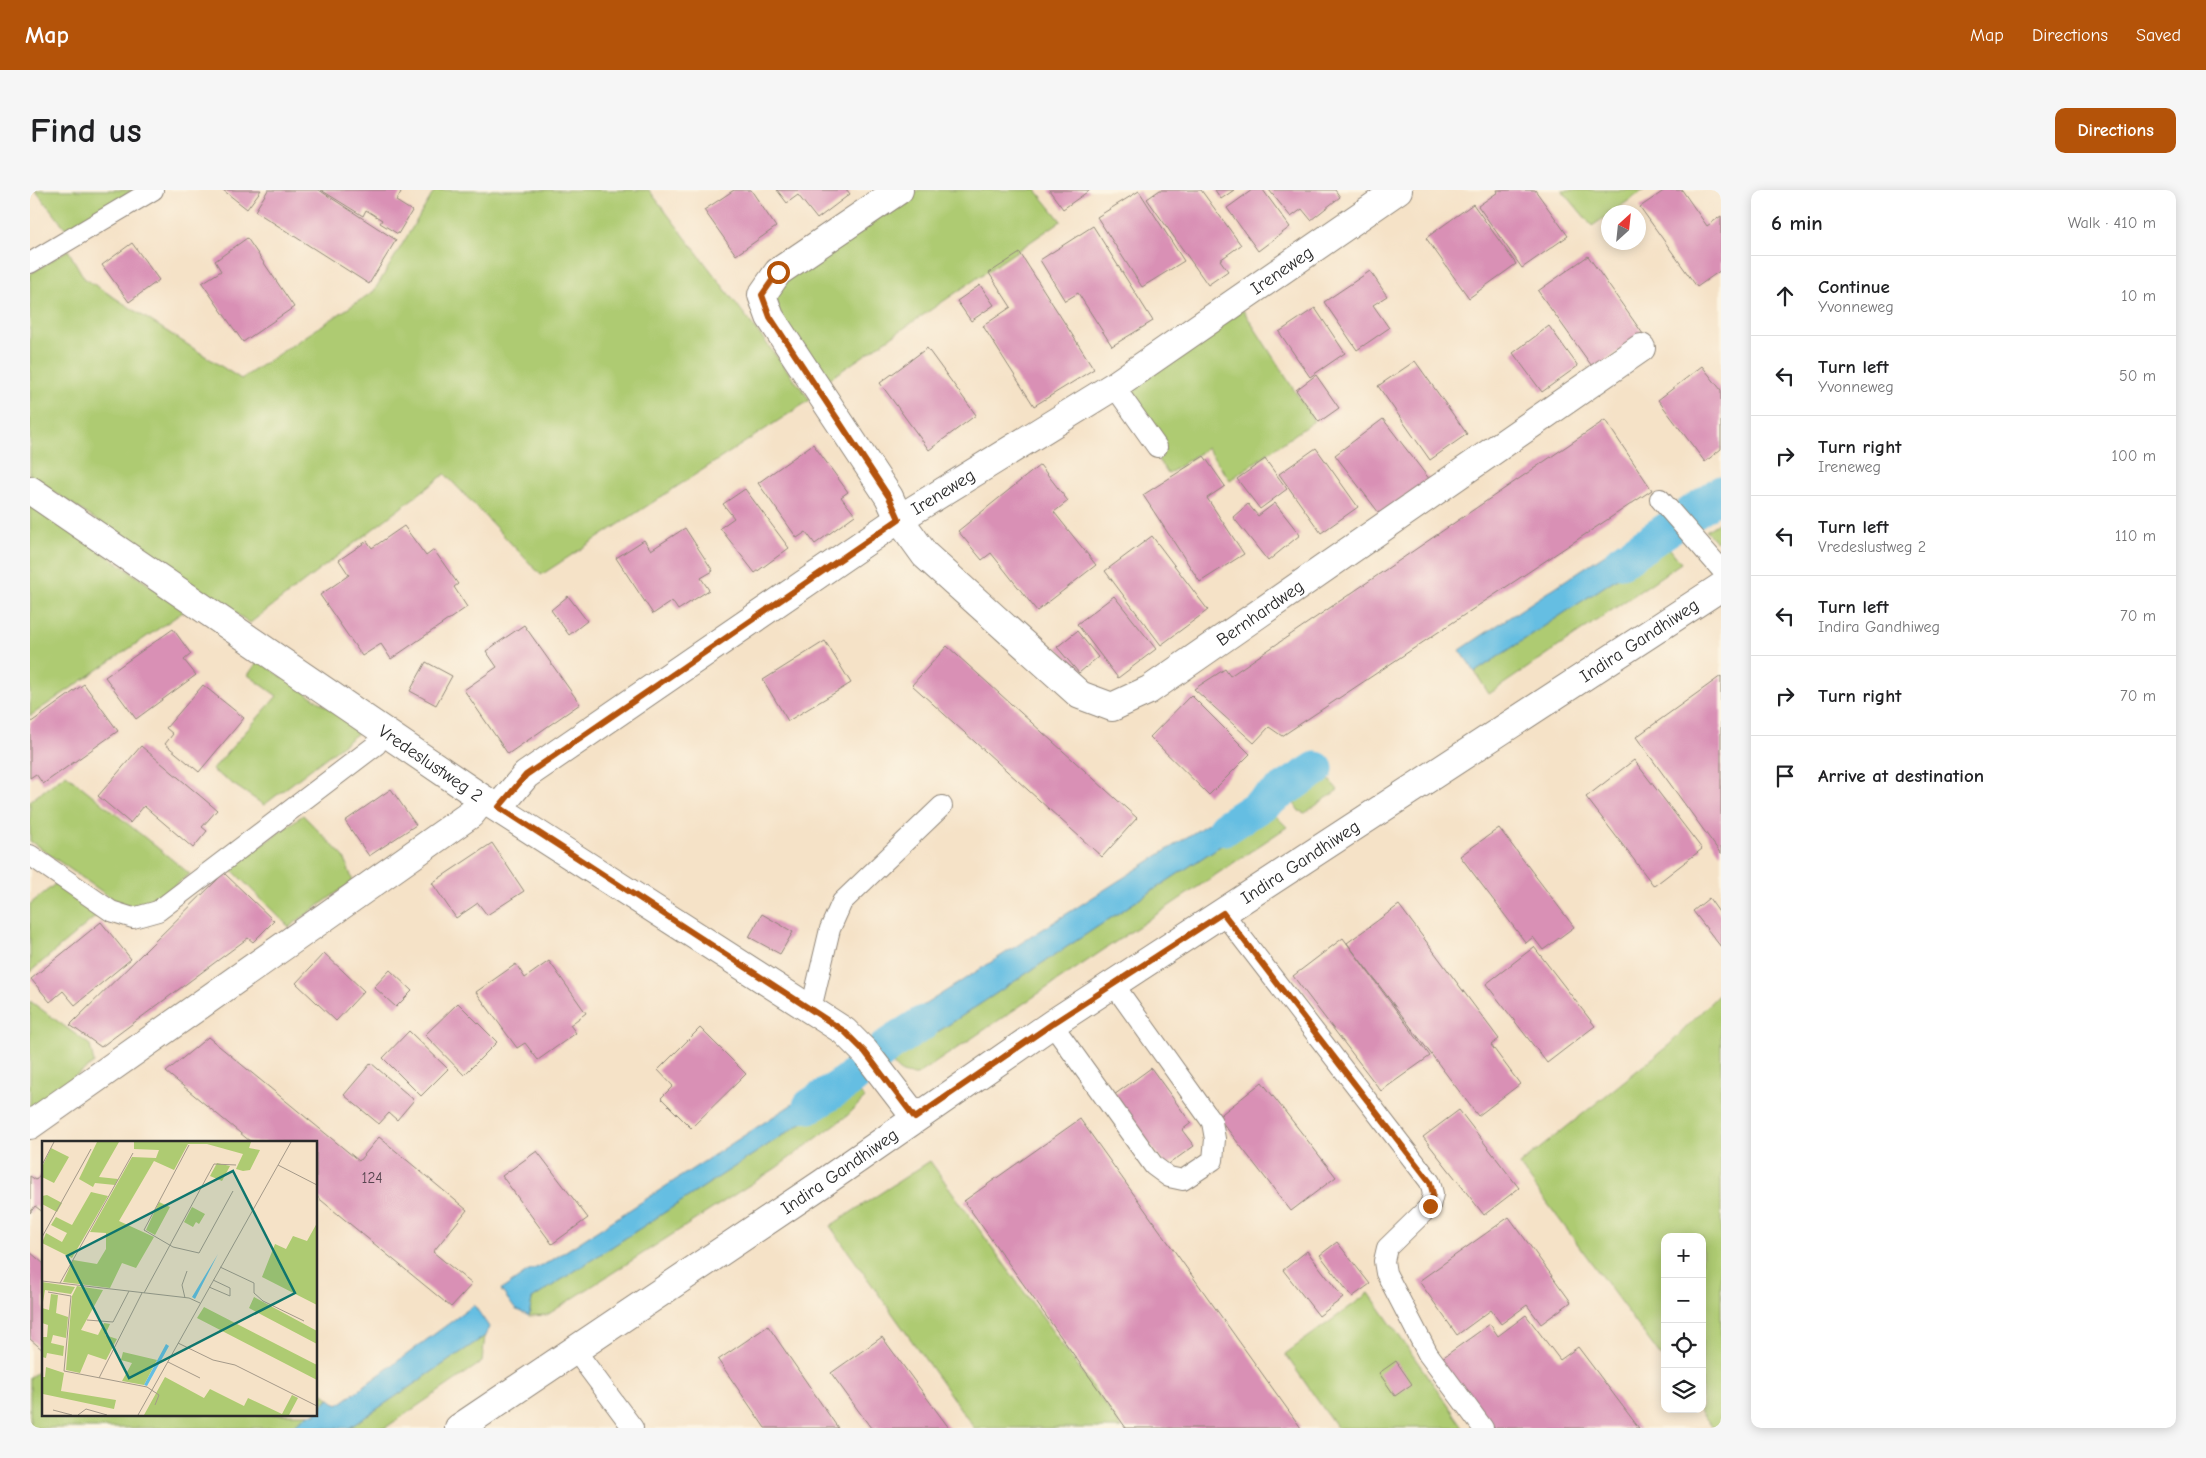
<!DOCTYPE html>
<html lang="en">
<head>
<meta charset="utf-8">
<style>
  body { margin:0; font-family:"Comic Neue",sans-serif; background:#f6f6f6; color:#202124 }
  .controls { position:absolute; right:15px; bottom:15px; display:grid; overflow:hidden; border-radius:10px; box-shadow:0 2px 12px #0003 }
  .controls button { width:45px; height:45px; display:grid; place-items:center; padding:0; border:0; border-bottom:1px solid #e0e0e0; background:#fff; color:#202124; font:25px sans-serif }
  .compass { position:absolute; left:1571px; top:15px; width:45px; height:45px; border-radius:50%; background:#fff; box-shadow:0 2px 12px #0003; rotate:27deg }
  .stop { position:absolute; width:15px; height:15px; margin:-11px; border:4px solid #b45309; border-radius:50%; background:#fff }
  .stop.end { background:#b45309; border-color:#fff; box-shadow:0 1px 5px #0008 }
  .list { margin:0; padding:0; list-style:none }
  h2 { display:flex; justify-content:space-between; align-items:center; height:65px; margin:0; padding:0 20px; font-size:21px }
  h2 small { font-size:16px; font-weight:400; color:#757577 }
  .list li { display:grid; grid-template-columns:32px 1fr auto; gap:15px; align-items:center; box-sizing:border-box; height:80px; padding:0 20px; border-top:1px solid #e0e0e0 }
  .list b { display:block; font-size:19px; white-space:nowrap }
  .list p { margin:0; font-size:16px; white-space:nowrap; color:#757577 }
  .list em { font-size:16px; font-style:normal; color:#757577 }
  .icon { flex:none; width:28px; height:28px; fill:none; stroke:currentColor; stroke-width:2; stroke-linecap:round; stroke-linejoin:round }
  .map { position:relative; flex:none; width:1691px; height:1238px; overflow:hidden; border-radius:10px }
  header { display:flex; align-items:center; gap:30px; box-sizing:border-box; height:70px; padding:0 25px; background:#b45309; color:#fff }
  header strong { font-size:24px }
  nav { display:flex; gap:28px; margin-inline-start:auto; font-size:18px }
  .intro { display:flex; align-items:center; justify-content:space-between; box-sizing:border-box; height:120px; padding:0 30px }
  h1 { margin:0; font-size:35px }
  .button { padding:12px 22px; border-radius:10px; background:#b45309; color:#fff; font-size:18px; font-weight:700 }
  main { display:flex; gap:30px; padding:0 30px }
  aside { flex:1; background:#fff; border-radius:10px; box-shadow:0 2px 12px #0003 }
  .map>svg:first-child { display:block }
</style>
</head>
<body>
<header>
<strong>Map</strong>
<nav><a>Map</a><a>Directions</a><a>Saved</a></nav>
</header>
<div class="intro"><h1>Find us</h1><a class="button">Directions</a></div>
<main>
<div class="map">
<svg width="1691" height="1238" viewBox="0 0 1691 1238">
  <rect width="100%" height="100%" fill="#fcf5e5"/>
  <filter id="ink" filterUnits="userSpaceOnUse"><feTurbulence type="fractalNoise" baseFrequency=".02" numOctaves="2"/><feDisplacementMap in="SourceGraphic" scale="10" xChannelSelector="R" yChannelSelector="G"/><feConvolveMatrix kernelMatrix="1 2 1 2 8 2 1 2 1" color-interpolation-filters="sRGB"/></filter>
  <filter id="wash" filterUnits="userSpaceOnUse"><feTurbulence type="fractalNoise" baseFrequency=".0096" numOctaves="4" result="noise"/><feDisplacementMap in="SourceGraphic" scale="20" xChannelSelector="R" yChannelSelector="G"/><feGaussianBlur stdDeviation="1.12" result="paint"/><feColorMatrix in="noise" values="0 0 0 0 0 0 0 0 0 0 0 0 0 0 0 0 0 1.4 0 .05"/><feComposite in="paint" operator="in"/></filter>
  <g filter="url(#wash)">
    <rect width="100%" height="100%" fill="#f5e2c7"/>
    <path fill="#aecb72" stroke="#6c7b4e" d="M5 0H103L37 40Z
      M405 0H619L780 210 511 385 415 284 220 433 0 286V84L38 60 54 88 211 189 344 101Z
      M888 0H1006L1031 31 795 192 748 123 746 98 756 88Z
      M1532 0H1614L1582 22H1578V25L1562 36Z
      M1213 120 1284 231 1200 290 1177 258 1138 284 1085 207Z
      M0 313 156 420 0 526Z
      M1691 331V348L1686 352 1676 341Z
      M1637 355 1651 373 1459 504 1445 482Z
      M228 471 332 540 234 615 182 580 247 506 218 485Z
      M36 584 160 684C137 701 121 720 91 715L0 651V611Z
      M1295 585 1308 600 1275 623 1269 621 1262 610Z
      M1242 622 1257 637 887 885C874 885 868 883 862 872Z
      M273 625 314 667 323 691 259 737 200 678Z
      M29 691 71 722 0 782V714Z
      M1691 802V1238H1683L1669 1219H1672V1047H1635V1172L1489 975 1639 855Z
      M0 811 60 855 64 873 0 918Z
      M825 898 835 908 818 925 746 978 517 1125 499 1126 502 1109Z
      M900 971 1092 1238H944L800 1036Z
      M1339 1103 1434 1238H1307L1255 1164Z
      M455 1146 452 1172 355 1238H319Z
      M14 1178V1224H279L260 1238H0V1187Z
      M286 1197 300 1209 286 1219Z"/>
    <path fill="#65bee2" stroke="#487486" d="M1691 291V321L1690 322 1673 303Z
      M1622 333 1637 355 1445 482 1430 460Z
      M1279 565 1295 585 1262 610 1245 589Z
      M1229 606 1242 622 862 872 844 847 1179 633Z
      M812 882 825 898 502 1109 499 1126 485 1119 471 1100 497 1082 519 1072Z
      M444 1115 459 1137 455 1146 319 1238H260L279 1224H286V1219L300 1209 308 1215Z"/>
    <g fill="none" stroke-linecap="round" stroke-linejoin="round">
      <path stroke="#65bee2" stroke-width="35" d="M1591 371 1691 303
        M1195 638 1286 579
        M780 916 817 892 859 855 893 833"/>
    </g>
    <g id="blocks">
      <path fill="#d990b5" d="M193 0H231L217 19Z
        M238 0H289L366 50 339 94 225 21Z
        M291 0H368L371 2 366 11 382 21 368 44 350 33 352 30 336 20 333 26Z
        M704 0H721L746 37 706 65 674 20Z
        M747 0H817L820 4 787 29 768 5 757 13Z
        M1019 0H1060L1033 19Z
        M1130 0H1171L1211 55 1190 70 1198 81 1178 95 1117 9Z
        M1185 0H1204L1191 9Z
        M1222 0H1233L1260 37 1228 61 1197 18Z
        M1239 0H1305L1310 7 1281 30 1272 19 1261 27Z
        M1467 0H1505L1538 46 1492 78 1448 16 1468 2Z
        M1635 0H1652L1677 36 1691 26V80L1667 97 1610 17Z
        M1109 1 1154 71 1112 97 1067 27Z
        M1443 14 1486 74 1439 108 1396 48Z
        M1063 36 1123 131 1082 156 1048 103 1035 111 1010 70Z
        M217 48 264 117 213 152 172 93 191 81 185 71Z
        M102 53 129 90 99 112 72 75Z
        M990 63 1064 179 1004 216 953 136 981 117 959 83Z
        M1558 66 1613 144 1564 179 1508 101Z
        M1340 81 1357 106 1343 115 1359 138 1327 160 1294 112Z
        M950 95 964 115 941 131 927 111Z
        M1285 118 1315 163 1280 187 1249 142Z
        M1519 136 1548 176 1512 202 1483 163Z
        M897 158 946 225 899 260 850 193Z
        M1385 171 1437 244 1400 270 1348 196Z
        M1672 176 1691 200V259L1675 272 1628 210Z
        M1286 185 1309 218 1289 232 1266 200Z
        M1353 229 1400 290 1352 327 1305 265Z
        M1575 230 1622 300 1252 546 1239 537 1224 553 1164 499 1195 479 1200 486Z
        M783 254 818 302 811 307 825 325 785 354 776 342 767 348 728 293Z
        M1286 258 1328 317 1291 343 1249 284Z
        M1174 266 1195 296 1177 308 1214 364 1170 392 1113 305Z
        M1235 269 1257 299 1230 319 1207 289Z
        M1010 275 1038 311 1024 322 1066 375 1007 421 961 363 952 370 928 341Z
        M715 299 759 358 725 383 690 338 704 328 693 314Z
        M1245 313 1270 345 1238 371 1203 327 1218 314 1228 326Z
        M374 336 396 366 404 360 428 394 424 397 437 417 361 469 351 454 332 466 290 405 319 385 309 370 337 351 342 358Z
        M655 338 683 381 671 388 679 400 648 420 642 411 623 424 586 368 614 350 621 360Z
        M1122 346 1178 420 1131 455 1075 381Z
        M538 406 557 431 539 445 521 420Z
        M1084 406 1126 459 1088 488 1047 434Z
        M494 435 550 514 478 564 434 500 467 477 456 461Z
        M143 439 161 464 154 470 166 485 106 529 75 487Z
        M1047 441 1068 467 1049 483 1027 457Z
        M795 451 821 493 758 531 733 490Z
        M917 456 1107 628 1072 667 882 495Z
        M396 472 422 486 406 515 380 501Z
        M1691 486V664L1606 547Z
        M54 494 88 541 13 594 6 584 0 588V533Z
        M173 495 214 528 169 582 135 554 143 544 136 538Z
        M1161 505 1220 564 1179 605 1120 547Z
        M111 556 187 620 172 637 177 641 163 658 114 616 100 633 68 606Z
        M1604 570 1672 659 1624 696 1556 607Z
        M361 599 386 635 339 666 315 631Z
        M1469 638 1544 737 1513 760 1503 747 1496 753 1430 666Z
        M462 653 494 701 457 725 448 713 426 728 402 693Z
        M194 683 244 731 223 752 218 748 71 857 40 835Z
        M1679 708 1691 725V757L1663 721Z
        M1369 715 1469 849 1461 855 1490 894 1448 926 1317 753Z
        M732 724 763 742 750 764 719 747Z
        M71 732 101 769 45 815 33 801 20 812 1 789Z
        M1313 748 1400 866 1351 901 1263 786Z
        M1504 757 1565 836 1517 873 1456 794Z
        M294 763 334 801 306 831 266 793Z
        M519 771 556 823 540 835 546 843 508 870 495 853 487 858 446 802 486 774 495 788Z
        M360 780 382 801 366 817 344 797Z
        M428 813 467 852 434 885 395 845Z
        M670 838 716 884 661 938 631 908 643 896 628 880Z
        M379 841 418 879 391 906 353 868Z
        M178 847 329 971 349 947 437 1020 403 1062 442 1094 421 1117 286 1006V952H221L136 882Z
        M341 873 384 910 367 930 359 923 349 934 314 905Z
        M1121 878 1161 933 1152 940 1164 956 1136 976 1084 905Z
        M1232 892 1306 987 1261 1021 1188 927Z
        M1429 920 1489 998 1454 1025 1393 947Z
        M1050 929 1271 1238H1096L934 1011Z
        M507 961 558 1028 522 1054 472 986Z
        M12 982 14 1023 5 1016 0 1023V986L6 990Z
        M1479 1027 1541 1112 1511 1134 1497 1115 1471 1134 1461 1120 1427 1145 1389 1091Z
        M1307 1052 1340 1094 1322 1107 1290 1065Z
        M1277 1061 1313 1108 1289 1126 1253 1080Z
        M0 1062 14 1074V1161L0 1149Z
        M1496 1125 1530 1170 1548 1157 1609 1238H1458L1408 1171 1460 1134 1468 1146Z
        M738 1136 808 1238H735L688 1170Z
        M852 1147 919 1238H841L801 1183Z
        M1366 1171 1382 1194 1365 1206 1349 1183Z"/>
    </g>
  </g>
  <g filter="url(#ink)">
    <use href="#blocks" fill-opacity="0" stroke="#908679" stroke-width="1"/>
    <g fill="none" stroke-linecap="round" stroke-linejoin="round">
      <g stroke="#908679" stroke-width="22">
        <path id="service" d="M0 73 123 0
          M1084 196 1127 257
          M1630 309 1691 379
          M0 665 81 721 103 728 128 721 346 555 355 541
          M1193 723 1400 992 1403 1004 1400 1016 1357 1058 1354 1071 1356 1083 1398 1164 1453 1238
          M781 819 800 739 812 712 912 616
          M1022 834 1124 976 1139 987 1153 990 1183 970 1185 949 1182 932 1084 795
          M545 1160 603 1238"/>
      </g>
      <g stroke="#908679" stroke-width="30">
        <g id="minor">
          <path id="s1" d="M869 0 748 82 732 105 740 127 859 307 869 329 895 365 1050 505 1082 517 1119 500 1611 158"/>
          <path id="s2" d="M0 300 453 609 814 841 835 862 885 927"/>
          <path id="s3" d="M469 617 496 585 869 329 1084 196 1368 0"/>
          <path d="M0 935 441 624 453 609"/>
        </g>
      </g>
      <g stroke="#908679" stroke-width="30">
        <g id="primary">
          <path id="s4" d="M429 1238 793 993 1022 834 1691 397"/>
        </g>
      </g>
      <use href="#service" stroke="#fff" stroke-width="20"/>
      <use href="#minor" stroke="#fff" stroke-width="28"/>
      <use href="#primary" stroke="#fff" stroke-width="28"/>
    </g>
  </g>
  <g fill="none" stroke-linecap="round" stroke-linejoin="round" filter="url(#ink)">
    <path stroke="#b45309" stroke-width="6" d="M748 82 732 105 740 127 859 307 869 329 496 585 469 617 814 841 835 862 885 928 1022 834 1193 723 1400 992 1403 1004 1400 1016"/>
  </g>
  <g text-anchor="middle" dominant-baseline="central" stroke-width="4" stroke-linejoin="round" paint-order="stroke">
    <g font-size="15" fill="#56444e">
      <text x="342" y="988">124</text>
    </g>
    <g font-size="18" fill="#2b2b2b" stroke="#fcf5e5">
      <text stroke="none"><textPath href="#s3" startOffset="951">Ireneweg</textPath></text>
      <text stroke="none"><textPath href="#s3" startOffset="546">Ireneweg</textPath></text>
      <text stroke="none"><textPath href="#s1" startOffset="901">Bernhardweg</textPath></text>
      <text stroke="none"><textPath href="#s4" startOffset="1419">Indira Gandhiweg</textPath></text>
      <text stroke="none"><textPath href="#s2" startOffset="485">Vredeslustweg 2</textPath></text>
      <text stroke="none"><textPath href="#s4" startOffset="1014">Indira Gandhiweg</textPath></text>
      <text stroke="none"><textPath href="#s4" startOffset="459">Indira Gandhiweg</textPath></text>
    </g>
  </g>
  <g transform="translate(12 951)">
    <rect width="275" height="275" fill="#f5e2c7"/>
    <path d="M55 1H209L207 7 218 9 208 29 201 30 194 28 201 13 165 3H146L132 29 112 20 77 80 112 96 94 127 80 122 68 147 21 141 31 119 55 123 64 108V92L48 91 90 16 114 17 117 9 92 8V1H77L57 36 76 38 73 44 53 42 51 46 37 38ZM9 7 27 16 12 42 0 36V26ZM175 22 188 25 180 40 168 35ZM49 51 66 55 30 117 0 102 4 92 20 101 25 92 9 84 14 76 30 84ZM5 54 20 62 15 71 0 63V55ZM117 61 128 66 113 94 104 89ZM150 66 163 73 157 83 154 81 151 86 142 81ZM275 82V164L220 136 233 103 244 108 251 95 265 100ZM0 141 33 146 29 153 3 149 0 167 7 169 9 153 16 154 14 172 26 176 24 197 11 194 9 202 22 205 21 215 5 212 4 217 0 216V196H5L6 184 0 182ZM35 145 61 149 39 189 56 194 62 182 68 183 63 194 75 198 64 219 46 213 38 232 24 229 30 155ZM212 156 275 190V203L207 167ZM162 166 275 224V239L155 177ZM81 211 115 219 102 244 80 240 90 222 79 219ZM4 226 22 232 19 250 74 259 72 268 1 253 0 259V236H3ZM123 236 162 257 168 248 202 265 206 257 240 273 250 254 256 257 247 274H102Z" fill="#aecb72"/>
    <path d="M176 113 153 158 150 156 173 118ZM124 203 127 205 105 245 102 244Z" fill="#65bee2"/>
    <path fill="none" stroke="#a49989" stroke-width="1" d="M147 4 102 89 131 106 157 112 191 50M0 24 12 1M236 24 275 44M0 96 49 8M178 126 212 142V152L221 160 262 180M0 140 147 157 158 162M18 142 91 12M167 146 188 155V147L171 139M6 151 29 155 22 230 105 246 117 254 113 264M102 152 172 23 194 24M143 157 140 144 145 130M45 179 71 181 87 150M136 202 171 219 193 224 275 265M126 221 158 237M57 237 100 152M11 269 30 274M36 274 44 268 65 274M96 274 249 1"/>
    <path fill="#0f766e" fill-opacity="0.15" stroke="#0f766e" stroke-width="2.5" d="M191 30 253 152 87 237 25 115Z"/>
    <rect width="275" height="275" fill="none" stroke="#2b2b2b" stroke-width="2.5"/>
  </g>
</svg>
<div class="controls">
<button>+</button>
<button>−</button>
<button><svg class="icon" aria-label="locate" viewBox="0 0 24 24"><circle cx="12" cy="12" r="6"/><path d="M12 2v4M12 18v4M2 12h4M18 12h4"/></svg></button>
<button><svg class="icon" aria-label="layers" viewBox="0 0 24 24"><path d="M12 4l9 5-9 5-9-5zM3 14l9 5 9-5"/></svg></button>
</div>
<svg class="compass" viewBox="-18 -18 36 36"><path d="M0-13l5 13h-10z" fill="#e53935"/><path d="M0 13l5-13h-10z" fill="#757577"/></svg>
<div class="stop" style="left:748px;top:82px"></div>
<div class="stop end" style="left:1400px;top:1016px"></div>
</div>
<aside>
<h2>6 min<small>Walk · 410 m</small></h2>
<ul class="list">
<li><svg class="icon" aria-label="ahead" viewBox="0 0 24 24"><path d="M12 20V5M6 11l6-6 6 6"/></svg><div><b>Continue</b><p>Yvonneweg</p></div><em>10 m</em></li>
<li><svg class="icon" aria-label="left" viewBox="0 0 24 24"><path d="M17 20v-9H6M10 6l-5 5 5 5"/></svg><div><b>Turn left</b><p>Yvonneweg</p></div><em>50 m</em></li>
<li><svg class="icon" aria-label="right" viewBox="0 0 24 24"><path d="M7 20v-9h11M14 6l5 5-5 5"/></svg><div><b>Turn right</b><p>Ireneweg</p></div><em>100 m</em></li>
<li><svg class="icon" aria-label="left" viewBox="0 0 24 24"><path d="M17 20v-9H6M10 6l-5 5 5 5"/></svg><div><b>Turn left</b><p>Vredeslustweg 2</p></div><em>110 m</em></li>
<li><svg class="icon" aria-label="left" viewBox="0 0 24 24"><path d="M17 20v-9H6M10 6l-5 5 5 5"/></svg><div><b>Turn left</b><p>Indira Gandhiweg</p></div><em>70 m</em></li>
<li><svg class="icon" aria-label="right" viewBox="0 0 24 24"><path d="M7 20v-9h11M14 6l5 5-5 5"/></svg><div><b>Turn right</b></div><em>70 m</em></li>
<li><svg class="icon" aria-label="arrive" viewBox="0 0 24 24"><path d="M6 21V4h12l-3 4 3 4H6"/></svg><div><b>Arrive at destination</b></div></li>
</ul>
</aside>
</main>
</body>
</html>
